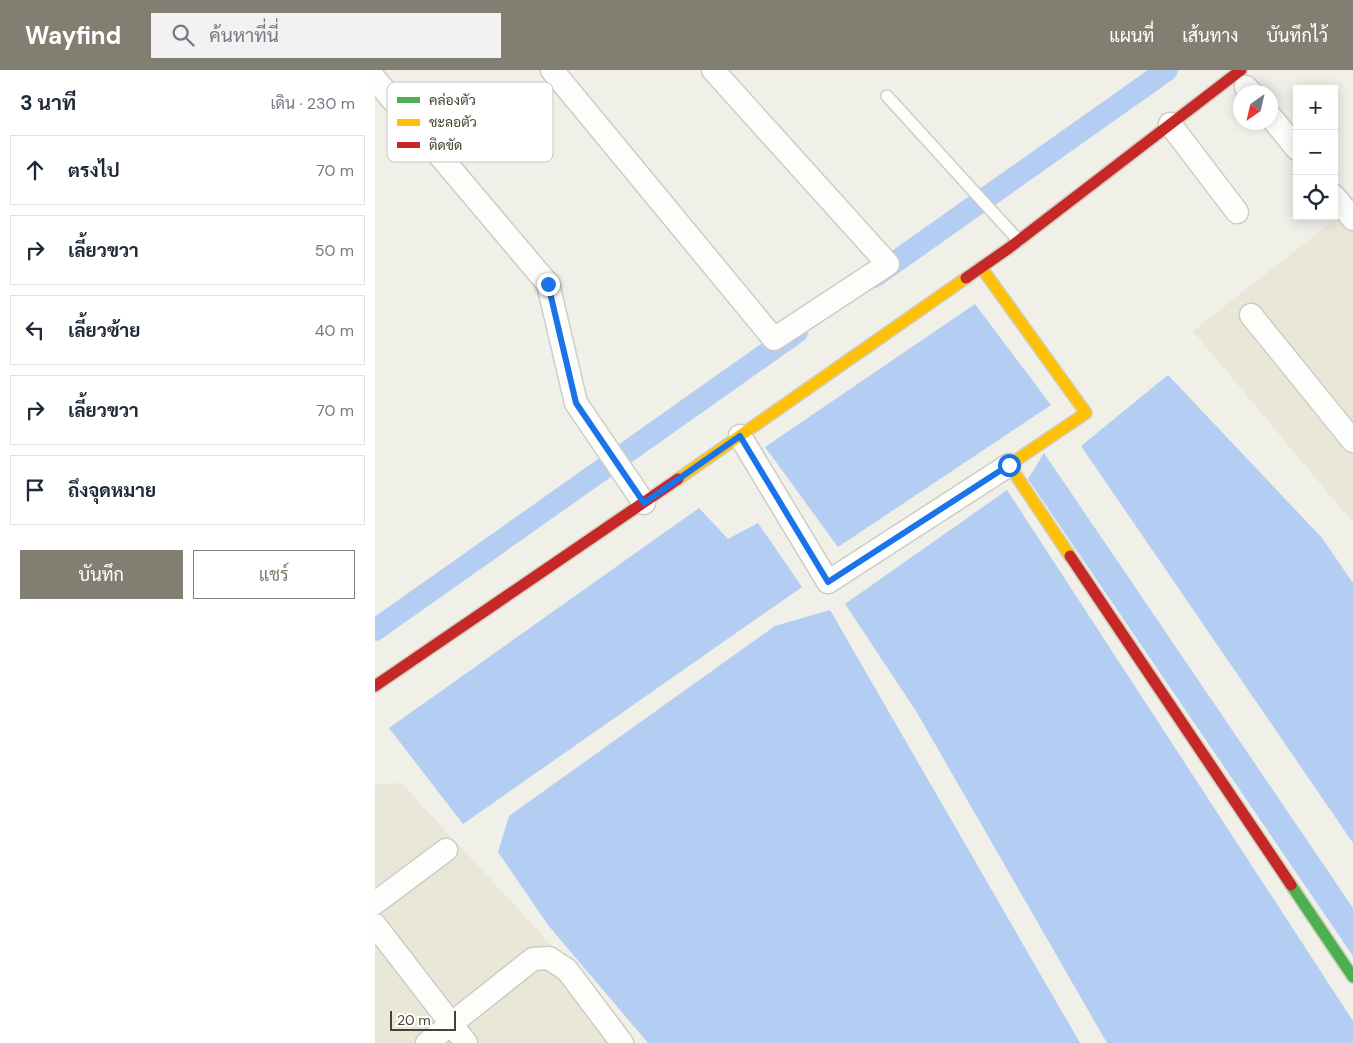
<!DOCTYPE html>
<html lang="th">
<head>
<meta charset="utf-8">
<style>
  body { margin:0; font-family:"DM Sans",Sarabun,sans-serif; background:#f2f2f3; color:#1f2937 }
  .controls { position:absolute; right:15px; top:15px; display:grid; overflow:hidden; border-radius:0px; box-shadow:0 2px 12px #0003 }
  .controls button { width:45px; height:45px; display:grid; place-items:center; padding:0; border:0; border-bottom:1px solid #e0e1e3; background:#fff; color:#1f2937; font:25px sans-serif }
  .compass { position:absolute; left:858px; top:15px; width:45px; height:45px; border-radius:50%; background:#fff; box-shadow:0 2px 12px #0003; rotate:214deg }
  .scale { position:absolute; left:15px; bottom:12px; width:66px; box-sizing:border-box; padding-left:5px; border:2px solid #464233; border-top:0; font-size:14px; line-height:18px; white-space:nowrap; color:#464233; -webkit-text-stroke:4px #fff; paint-order:stroke }
  .stop { position:absolute; width:15px; height:15px; margin:-11px; border:4px solid #1a73e8; border-radius:50%; background:#fff }
  .stop.end { background:#1a73e8; border-color:#fff; box-shadow:0 1px 5px #0008 }
  .list { margin:0; padding:0; list-style:none }
  h2 { display:flex; justify-content:space-between; align-items:center; height:65px; margin:0; padding:0 20px; font-size:21px }
  h2 small { font-size:16px; font-weight:400; color:#747a83 }
  .list li { display:grid; grid-template-columns:32px 1fr auto; gap:15px; align-items:center; box-sizing:border-box; height:70px; margin:0 10px 10px; padding:0 10px; border:1px solid #e0e1e3; border-radius:0px }
  .list b { display:block; font-size:19px; white-space:nowrap }
  .list em { font-size:16px; font-style:normal; color:#747a83 }
  .actions { display:flex; gap:10px; padding:15px 20px }
  .actions a { flex:1; padding:11px 0; border:1px solid #827f72; border-radius:0px; text-align:center; font-size:18px; color:#827f72 }
  .actions .main { background:#827f72; color:#fff }
  .icon { flex:none; width:28px; height:28px; fill:none; stroke:currentColor; stroke-width:2; stroke-linecap:round; stroke-linejoin:round }
  .map { position:relative; flex:none; width:978px; height:973px; overflow:hidden }
  header { display:flex; align-items:center; gap:30px; box-sizing:border-box; height:70px; padding:0 25px; background:#827f72; color:#fff }
  header strong { font-size:24px }
  nav { display:flex; gap:28px; margin-inline-start:auto; font-size:18px }
  .search { width:350px; height:45px; background:#f2f2f3; display:flex; align-items:center; gap:12px; box-sizing:border-box; padding:0 18px; border-radius:0px; color:#747a83; font-size:19px }
  main { display:flex }
  aside { flex:1; background:#fff }
  .map>svg:first-child { display:block }
</style>
</head>
<body>
<header>
<strong>Wayfind</strong>
<div class="search"><svg class="icon" aria-label="search" viewBox="0 0 24 24"><circle cx="10" cy="10" r="6"/><path d="M15 15l6 6"/></svg>ค้นหาที่นี่</div>
<nav><a>แผนที่</a><a>เส้นทาง</a><a>บันทึกไว้</a></nav>
</header>
<main>
<aside>
<h2>3 นาที<small>เดิน · 230 m</small></h2>
<ul class="list">
<li><svg class="icon" aria-label="ahead" viewBox="0 0 24 24"><path d="M12 20V5M6 11l6-6 6 6"/></svg><div><b>ตรงไป</b></div><em>70 m</em></li>
<li><svg class="icon" aria-label="right" viewBox="0 0 24 24"><path d="M7 20v-9h11M14 6l5 5-5 5"/></svg><div><b>เลี้ยวขวา</b></div><em>50 m</em></li>
<li><svg class="icon" aria-label="left" viewBox="0 0 24 24"><path d="M17 20v-9H6M10 6l-5 5 5 5"/></svg><div><b>เลี้ยวซ้าย</b></div><em>40 m</em></li>
<li><svg class="icon" aria-label="right" viewBox="0 0 24 24"><path d="M7 20v-9h11M14 6l5 5-5 5"/></svg><div><b>เลี้ยวขวา</b></div><em>70 m</em></li>
<li><svg class="icon" aria-label="arrive" viewBox="0 0 24 24"><path d="M6 21V4h12l-3 4 3 4H6"/></svg><div><b>ถึงจุดหมาย</b></div></li>
</ul>
<div class="actions"><a class="main">บันทึก</a><a>แชร์</a></div>
</aside>
<div class="map">
<svg width="978" height="973" viewBox="0 0 978 973">
  <rect width="100%" height="100%" fill="#f0efe8"/>
  <path fill="#e9e7d8" d="M978 141V453L818 261 958 151Z
    M26 713 159 856 256 973H0V715Z"/>
  <path fill="#b3cef2" d="M600 234 676 335 463 477 390 377Z
    M793 305 947 468 978 513V773L706 376Z
    M669 383 978 838V886L653 409Z
    M632 420 978 951V973H732L541 641 470 534Z
    M324 438 353 469 383 453 427 517 88 754 14 658Z
    M455 540 705 973H273L173 855 123 782 134 746 400 556Z"/>
  <g fill="none" stroke-linecap="round" stroke-linejoin="round">
    <path stroke="#b3cef2" stroke-width="22" d="M499 207 792 0
      M0 560 422 262"/>
    <g stroke="#cecdc5" stroke-width="14">
      <path id="lane" d="M512 26 644 171"/>
    </g>
    <g stroke="#cecdc5" stroke-width="25">
      <path id="street" d="M177 0 399 269 513 194 338 0
        M0 9 173 214 201 333 269 433
        M871 17 876 22
        M896 47 922 79
        M795 54 862 142
        M959 126 978 149
        M876 245 978 371
        M365 366 453 512 634 395
        M0 833 71 780
        M0 855 91 973
        M52 973 158 889 174 888 192 900 247 973"/>
    </g>
    <g stroke="#d0cebe" stroke-width="14">
      <path id="fast" d="M916 815 978 907"/>
    </g>
    <g stroke="#d0cebe" stroke-width="14">
      <path id="slow" d="M606 197 711 343 634 395 695 486
        M303 409 591 208"/>
    </g>
    <g stroke="#d0cebe" stroke-width="14">
      <path id="jam" d="M591 208 634 178 866 0
        M695 486 916 815
        M0 616 303 409"/>
    </g>
    <use href="#lane" stroke="#fdfdfc" stroke-width="11"/>
    <use href="#street" stroke="#fdfdfc" stroke-width="22"/>
    <use href="#fast" stroke="#4caf50" stroke-width="11"/>
    <use href="#slow" stroke="#ffc107" stroke-width="11"/>
    <use href="#jam" stroke="#c62828" stroke-width="11"/>
  </g>
  <g fill="none" stroke-linecap="round" stroke-linejoin="round">
    <path stroke="#1a73e8" stroke-width="6" d="M173 214 201 333 269 433 365 366 453 512 634 395"/>
  </g>
  <rect x="12" y="12" width="166" height="80" rx="8" fill="#fff" stroke="#c8c6c2" stroke-width="1"/>
  <rect x="22" y="27" width="23" height="6" fill="#4caf50"/>
  <rect x="22" y="49" width="23" height="7" fill="#ffc107"/>
  <rect x="22" y="72" width="23" height="6" fill="#c62828"/>
  <g font-size="14" fill="#464233">
    <text x="54" y="35">คล่องตัว</text>
    <text x="54" y="57">ชะลอตัว</text>
    <text x="54" y="80">ติดขัด</text>
  </g>
</svg>
<div class="controls">
<button>+</button>
<button>−</button>
<button><svg class="icon" aria-label="locate" viewBox="0 0 24 24"><circle cx="12" cy="12" r="6"/><path d="M12 2v4M12 18v4M2 12h4M18 12h4"/></svg></button>
</div>
<svg class="compass" viewBox="-18 -18 36 36"><path d="M0-13l5 13h-10z" fill="#e53935"/><path d="M0 13l5-13h-10z" fill="#747a83"/></svg>
<div class="scale">20 m</div>
<div class="stop" style="left:634px;top:395px"></div>
<div class="stop end" style="left:173px;top:214px"></div>
</div>
</main>
</body>
</html>
